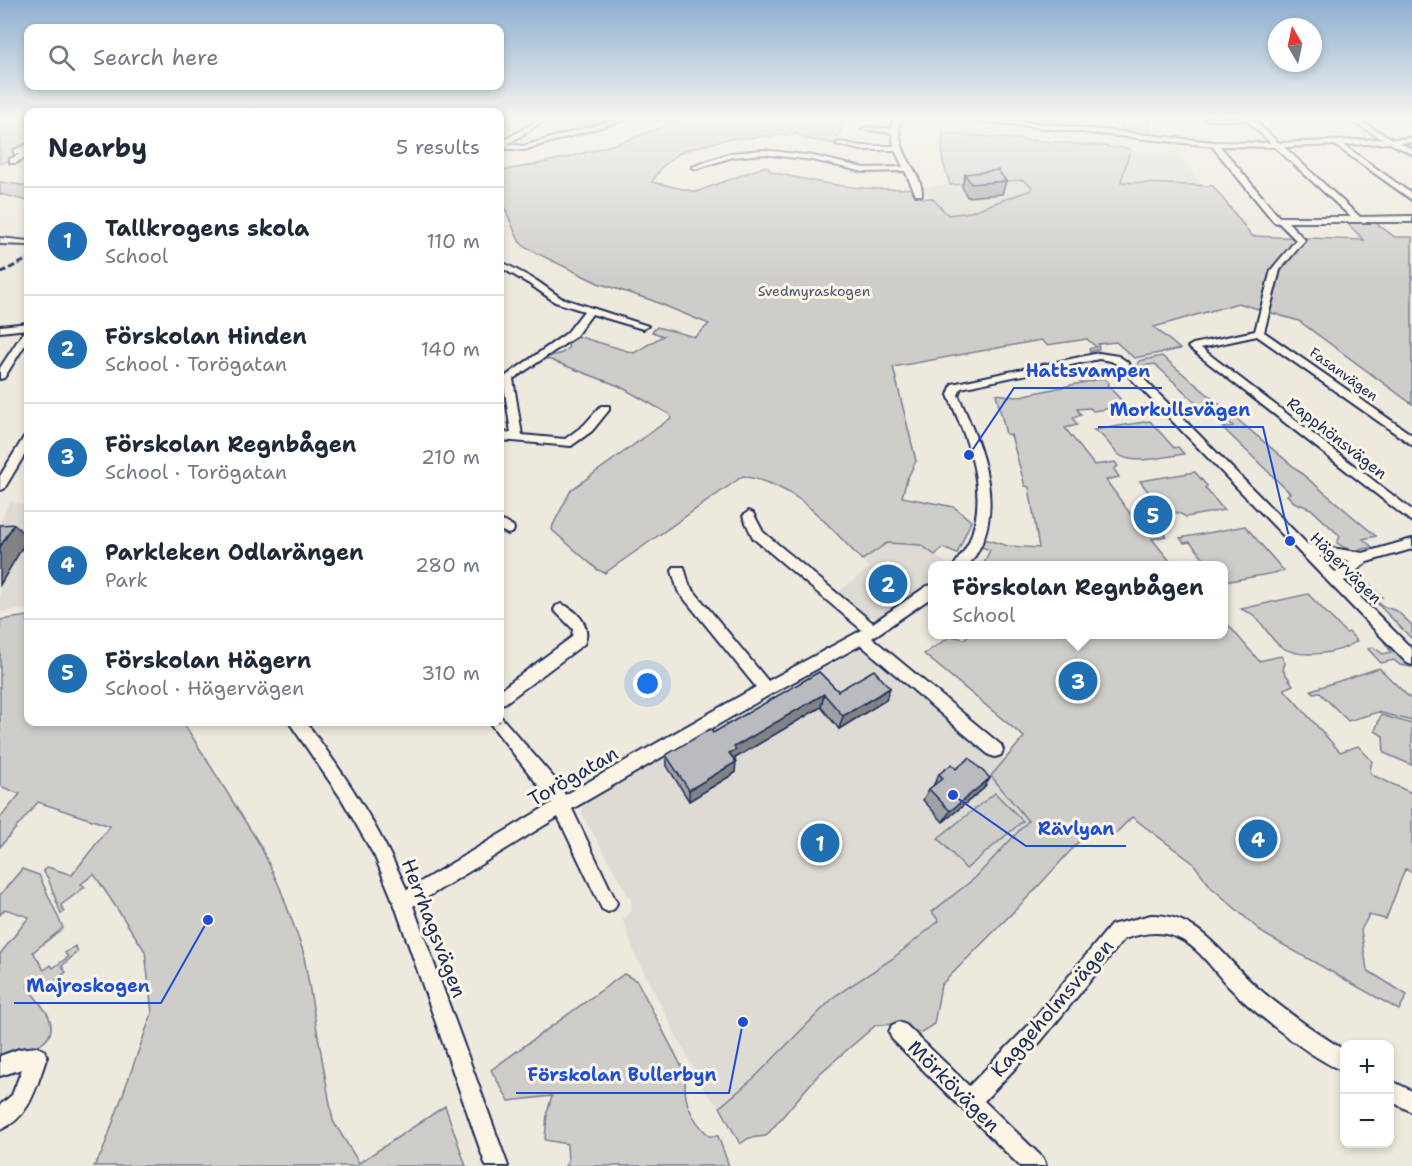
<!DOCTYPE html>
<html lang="en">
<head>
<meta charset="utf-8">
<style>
  body { margin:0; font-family:"Shantell Sans",sans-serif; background:#f2f2f3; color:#1f2937 }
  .controls { position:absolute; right:18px; bottom:18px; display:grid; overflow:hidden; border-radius:12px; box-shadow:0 3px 9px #0003 }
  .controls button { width:54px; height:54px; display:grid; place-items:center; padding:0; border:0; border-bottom:2px solid #e0e1e3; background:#fff; color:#1f2937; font:30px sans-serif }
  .compass { position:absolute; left:1268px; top:18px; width:54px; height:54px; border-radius:50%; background:#fff; box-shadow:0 3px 9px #0003; rotate:351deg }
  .you { position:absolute; left:648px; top:684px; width:21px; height:21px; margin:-15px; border:4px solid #fff; border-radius:50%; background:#1a73e8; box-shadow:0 0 0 9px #1a73e833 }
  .badge { display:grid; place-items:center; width:39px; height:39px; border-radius:50%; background:#1f6fb2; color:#fff; font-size:20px; font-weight:700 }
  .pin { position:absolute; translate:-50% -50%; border:3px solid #fff; box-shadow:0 2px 6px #0006 }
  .popup { position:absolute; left:928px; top:561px; width:300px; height:78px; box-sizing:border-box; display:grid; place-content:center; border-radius:12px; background:#fff; filter:drop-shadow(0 2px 4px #0005); font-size:20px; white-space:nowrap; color:#747a83 }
  .popup b { font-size:22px; color:#1f2937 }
  .popup::after { content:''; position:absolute; left:50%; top:100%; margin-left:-12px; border:12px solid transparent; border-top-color:#fff }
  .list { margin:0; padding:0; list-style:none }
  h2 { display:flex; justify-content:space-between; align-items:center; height:78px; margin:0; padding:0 24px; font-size:26px }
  h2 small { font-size:20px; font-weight:400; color:#747a83 }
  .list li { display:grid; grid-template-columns:39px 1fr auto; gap:18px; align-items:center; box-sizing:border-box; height:108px; padding:0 24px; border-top:2px solid #e0e1e3 }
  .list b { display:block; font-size:22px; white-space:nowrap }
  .list p { margin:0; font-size:20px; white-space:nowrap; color:#747a83 }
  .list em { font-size:20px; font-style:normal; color:#747a83 }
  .icon { flex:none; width:33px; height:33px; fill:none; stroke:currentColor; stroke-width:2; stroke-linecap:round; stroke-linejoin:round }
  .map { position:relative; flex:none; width:1412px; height:1166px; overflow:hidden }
  .search { position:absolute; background:#fff; box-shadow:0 3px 9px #0003; left:24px; top:24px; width:480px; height:66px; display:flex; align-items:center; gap:15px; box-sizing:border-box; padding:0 21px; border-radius:12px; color:#747a83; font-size:22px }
  .panel { position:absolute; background:#fff; box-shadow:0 3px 9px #0003; left:24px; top:108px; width:480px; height:618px; border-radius:12px }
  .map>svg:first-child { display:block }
</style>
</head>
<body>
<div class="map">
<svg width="1412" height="1166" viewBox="0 0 1412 1166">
  <rect width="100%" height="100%" fill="#eee9dd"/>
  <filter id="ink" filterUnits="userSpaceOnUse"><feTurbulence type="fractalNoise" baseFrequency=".0167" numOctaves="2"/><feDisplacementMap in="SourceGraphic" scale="12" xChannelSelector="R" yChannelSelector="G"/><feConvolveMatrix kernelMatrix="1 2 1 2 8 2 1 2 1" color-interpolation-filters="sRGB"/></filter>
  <g filter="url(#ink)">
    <path fill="#dedbd4" d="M1130 150 1179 154 1201 184 1121 182Z
      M1023 180 1032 187 1031 190 970 212 948 215 921 187Z
      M10 501 28 506V609L0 612V522Z
      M887 543 921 545 949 565 932 566V581L880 617 865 616 837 593 869 568 862 560Z
      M867 645 933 703 1018 771 1064 815 720 1107 706 1093 635 955 623 920 632 909 631 900 582 814V802Z"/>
    <path fill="#cfcdca" stroke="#757e94" stroke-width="1.5" d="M0 118H28V144L18 148 20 154 14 159 0 164Z
      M686 118H844L836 144 803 138 797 134 728 139 686 150 678 154 661 168 652 182 696 192 766 166 772 172C818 183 864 192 912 188V192C918 198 923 199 932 198L948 215 970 212 1031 190 1032 187 1023 180 950 185 942 159 943 133 1127 148 1130 150 1121 182 1213 186 1252 236 1364 240 1346 222 1373 221 1395 237H1412V404L1299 321 1238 303 1154 327 1180 349 1134 358 1116 342 1098 344 1099 349 1090 352 1089 349 1096 347 1087 339 1047 345 1041 340 893 367 916 461 907 479 902 497 954 507 971 521 957 554 943 548 935 555 921 545 887 543 862 560C824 522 800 486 743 476L605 573 598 570 552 530 553 525 571 490 671 418 669 414 619 386 545 358 562 353 569 347 567 344 577 336 634 353 663 336 652 332 657 327 695 337 709 324 651 300 598 283 526 248 519 241 500 197V171C542 164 584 154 625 141 646 134 665 125 686 118Z
      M1092 118H1148L1151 137 1123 134 1122 122Z
      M0 182 28 186V201L0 194Z
      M1162 356 1376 536 1363 539 1372 547C1357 551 1349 552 1337 543L1340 536 1311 509 1294 502 1287 495 1290 493 1223 428 1233 426 1220 414 1210 416 1155 364 1141 366 1148 373 1141 374 1135 368 1139 361Z
      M1104 378 1109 383 1107 385 1127 406 1093 411 1090 408 1077 409 1081 415 1073 418 1077 425 1065 428 1094 465 1115 462 1118 466 1114 469 1119 477 1106 480 1136 522 1163 516 1167 522 1160 526 1166 536 1152 539 1173 565H983L990 550 981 547 984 539 1008 546 1039 548 1029 487 1025 486 1011 435 1006 434 996 394 1016 397Z
      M1150 421 1174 448 1178 447 1184 454C1167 456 1131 466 1118 454 1109 446 1105 435 1094 430Z
      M1195 472 1207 486 1205 488 1224 510 1186 517 1179 513 1163 511 1140 481Z
      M1245 526 1284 571 1230 581 1224 577V566L1210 565 1190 542 1184 543 1180 538Z
      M1356 577 1363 578 1382 597 1373 596 1382 606 1397 611 1412 625V639L1366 592 1358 593 1351 585V582Z
      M1308 594 1346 633 1349 632 1357 641C1339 654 1299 660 1280 646 1269 638 1263 622 1252 614 1249 612 1244 611 1241 609Z
      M28 616V722H183L260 845 280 888 303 951 333 1121 359 1163 445 1106 466 1166H94L102 1153 152 1013 145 951 94 874 81 884 85 887 61 905 64 912 61 914 48 878 43 871 48 867 72 875 110 826 38 802 0 847V818L20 794 0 786V620Z
      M1224 620 1259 661 1281 656 1285 663 1283 670 1293 685 1284 689 1340 752 1358 746 1372 761 1370 771 1372 775 1412 793V872L1405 869 1386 919 1369 915 1361 930 1367 970 1407 995 1399 1010 1264 934 1211 887 1193 863 1132 817 1111 838 1106 833 1091 828 1034 891 941 985 934 1024 920 1033 901 1024 876 1025 819 1074 766 1136 749 1138 740 1144 720 1107 755 1077 835 996 892 959 939 921 932 912 975 878 1028 821 991 776 1024 737 924 654 951 636 964 639 970 634H1224Z
      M1385 643 1389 645 1411 667 1400 665 1394 660 1381 663 1368 649 1373 647 1383 654 1391 652Z
      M1379 668 1412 700V721L1378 712 1348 721 1319 692 1314 693 1311 690Z
      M1381 715 1412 724V765L1384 753 1383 736 1375 731Z
      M995 793 1023 821 966 869 938 838Z
      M22 869 39 875 63 928 33 952 44 970 51 965 53 968 68 957 65 953 75 946 78 951 62 966 66 972 49 986 45 985 36 977 28 984V988C34 996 43 1006 48 1015 63 1047 21 1052 0 1056V954L29 917 5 909 0 915V895Z
      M624 974 637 981 686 1075C682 1101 691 1118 709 1136H718L729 1166H565L568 1161 567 1144 545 1140 547 1113 552 1096 509 1101 491 1070Z"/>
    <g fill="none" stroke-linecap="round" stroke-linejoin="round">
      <g stroke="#1b2f5e" stroke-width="4">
        <path id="minor" d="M541 118H548L508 144 523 146 621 118H631L524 150 500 148V143Z
          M894 118H900C894 156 923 170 922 195H916L905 171 864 172 813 160 763 154 732 157 696 169 692 167 731 153 763 150 813 156 864 168 903 167 895 150H861L836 144 840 142 861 146H894L892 133 862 129 866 127 891 129Z
          M967 118H987L1214 142 1271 143 1246 120H1207L1204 118H1257L1254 120 1279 143 1382 139 1346 118H1354L1393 139 1412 138V142L1400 143 1412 149V154L1390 143 1344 145 1412 194V200L1335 145 1284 147 1360 217 1412 216V222H1288L1305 240 1280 270 1264 332 1412 435V445L1257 336 1201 348 1412 510V522L1188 347 1193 344 1255 331 1271 270 1296 240 1279 223 1274 222 1212 146 970 120ZM1220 146 1275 147 1351 217H1279Z
          M28 144V149L25 151H28V156L16 163H10V159L20 154H14V150Z
          M0 238 28 241V245L0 244Z
          M500 261 537 281 561 298 648 326 643 329 592 314 575 337 513 379 522 435 565 439 584 425 601 406H609V410L592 431 571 446 500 440V432L511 433 503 378 567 333 584 311 555 302 531 285 500 267Z
          M28 323V329L0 332V326Z
          M28 330V340L4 378 0 379V368L24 331Z
          M1099 353 1118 356 1126 361 1307 544 1363 553 1412 539V549L1367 562 1344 581 1412 649V665L1407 663 1118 365 1111 361 1099 359 961 388 958 395C982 448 1010 514 968 566H954C959 557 965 551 969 542 990 491 968 442 948 395L952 384ZM1319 556 1350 561 1336 573Z
          M28 436V449L4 489 0 490V476L24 437Z
          M749 511 753 513 763 532 873 623 927 586 932 585V597L872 638 1001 745 1003 750 1001 755 995 757 989 755 861 645 771 694 572 809 614 897 617 903 614 909 608 912 602 909 558 817 413 906 508 1166H486L394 903 375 857 341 798 289 722H306C347 778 378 825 407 890L552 803 489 722H500V716L501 717 561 786 565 795 756 687 678 591 672 571 674 567H684L689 585 768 681 862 630 753 538 743 516Z
          M500 520 513 526 514 529 513 532 508 534 500 530Z
          M561 604C578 610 592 627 584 644L505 703 500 704V690L572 637 573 629 554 610 556 606Z
          M1151 915C1201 914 1224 959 1258 988 1285 1011 1314 1031 1344 1050V1071C1316 1062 1252 1011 1230 988 1213 971 1198 944 1173 936 1157 930 1140 934 1124 939L1041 1041 984 1101 1043 1158 1046 1166H1020L892 1039 889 1032 892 1025 899 1022 906 1025 969 1086 1027 1027 1111 925Z
          M37 1047 44 1050 47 1057C36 1086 31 1117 0 1130V1105L12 1095 22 1069 0 1076V1056L19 1049Z
          M1390 1080 1412 1091V1112L1390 1101Z"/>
      </g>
      <use href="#minor" fill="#fcf5e5" fill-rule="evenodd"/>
      <path stroke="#1b2f5e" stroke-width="3" stroke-dasharray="7 3" stroke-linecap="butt" d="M0 273 28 259"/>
    </g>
    <path fill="#a0a1a3" stroke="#1b2f5e" stroke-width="1.5" d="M965 174 1006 181 1002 194 967 197 962 187Z
      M819 672 838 691 886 700 839 729 821 707 735 758V773L689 801 667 766 666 755 713 733Z
      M956 769 990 778 983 789 943 822 923 800 929 789 933 786 939 774Z"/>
    <path fill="#828385" stroke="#1b2f5e" stroke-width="1.5" d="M14 524 28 538 0 585V547Z
      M890 688 886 700 839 729 843 716Z
      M824 694 821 707 735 758V761L729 753 734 747Z
      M736 762 735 773 689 801V790Z
      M990 778 983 789 943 822 950 811Z"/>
    <path fill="#babbbe" stroke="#1b2f5e" stroke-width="1.5" d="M998 170 1006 181 971 184 965 174Z
      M14 524 0 547V525Z
      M874 670 890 688 843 716 824 694 734 747 736 750 729 753 736 762 689 790 666 755 710 729 713 733 819 672 838 691Z
      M969 758 990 778 950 811 929 789 943 778 939 774 952 764 956 769Z"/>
  </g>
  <linearGradient id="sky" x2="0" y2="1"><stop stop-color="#8cafd1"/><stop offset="0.42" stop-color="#f7f5f0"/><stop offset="1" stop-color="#f7f5f0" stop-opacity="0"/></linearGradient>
  <rect width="1412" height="281" fill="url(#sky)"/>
  <g text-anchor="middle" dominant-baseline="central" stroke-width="6" stroke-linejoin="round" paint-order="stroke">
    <g font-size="14" fill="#485679" stroke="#fcf5e5">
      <text x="814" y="291">Svedmyraskogen</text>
    </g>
    <g font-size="14" fill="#1b2f5e" stroke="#fcf5e5">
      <text transform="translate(1344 374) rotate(36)">Fasanvägen</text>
    </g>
    <g font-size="16" fill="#1b2f5e" stroke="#fcf5e5">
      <text transform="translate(1337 438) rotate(38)">Rapphönsvägen</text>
      <text transform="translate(1346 568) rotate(45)">Hägervägen</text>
    </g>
    <g font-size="20" fill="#1b2f5e" stroke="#fcf5e5">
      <text transform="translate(573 776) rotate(-30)">Torögatan</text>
      <text transform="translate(434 928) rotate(69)">Herrhagsvägen</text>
      <text transform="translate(1052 1008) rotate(-49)">Kaggeholmsvägen</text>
      <text transform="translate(954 1086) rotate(45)">Mörkövägen</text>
    </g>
  </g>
  <path fill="none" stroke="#1d4ed8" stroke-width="2" d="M969 455L1014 388H1162M1290 541L1263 427H1098M953 795L1026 846H1126M208 920L161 1003H14M743 1022L729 1093H516"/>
  <g fill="#1d4ed8" stroke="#fcf5e5" stroke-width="2">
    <circle cx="969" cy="455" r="6"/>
    <circle cx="1290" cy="541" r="6"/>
    <circle cx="953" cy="795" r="6"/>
    <circle cx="208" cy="920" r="6"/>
    <circle cx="743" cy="1022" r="6"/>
  </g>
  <g font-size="18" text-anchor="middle" font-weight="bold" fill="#1d4ed8" stroke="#fcf5e5" stroke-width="6" stroke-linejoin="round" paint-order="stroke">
    <text x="1088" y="377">Hattsvampen</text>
    <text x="1180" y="416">Morkullsvägen</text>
    <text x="1076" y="835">Rävlyan</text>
    <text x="88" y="992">Majroskogen</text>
    <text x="622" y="1081">Förskolan Bullerbyn</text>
  </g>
</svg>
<div class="controls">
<button>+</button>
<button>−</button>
</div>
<svg class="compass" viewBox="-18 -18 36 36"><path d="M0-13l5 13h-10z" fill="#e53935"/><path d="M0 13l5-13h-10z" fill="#747a83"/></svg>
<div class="you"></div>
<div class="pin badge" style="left:820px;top:843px">1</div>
<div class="pin badge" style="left:888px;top:584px">2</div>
<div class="pin badge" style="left:1078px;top:681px">3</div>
<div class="popup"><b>Förskolan Regnbågen</b>School</div>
<div class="pin badge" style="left:1258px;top:839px">4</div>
<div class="pin badge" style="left:1153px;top:515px">5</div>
<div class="search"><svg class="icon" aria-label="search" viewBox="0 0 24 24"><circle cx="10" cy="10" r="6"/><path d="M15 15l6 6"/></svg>Search here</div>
<section class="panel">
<h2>Nearby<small>5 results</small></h2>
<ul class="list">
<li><span class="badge">1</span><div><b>Tallkrogens skola</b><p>School</p></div><em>110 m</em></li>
<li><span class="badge">2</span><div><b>Förskolan Hinden</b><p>School · Torögatan</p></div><em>140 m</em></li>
<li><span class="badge">3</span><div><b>Förskolan Regnbågen</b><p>School · Torögatan</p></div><em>210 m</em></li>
<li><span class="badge">4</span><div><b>Parkleken Odlarängen</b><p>Park</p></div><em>280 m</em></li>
<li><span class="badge">5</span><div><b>Förskolan Hägern</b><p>School · Hägervägen</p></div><em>310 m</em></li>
</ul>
</section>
</div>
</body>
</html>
